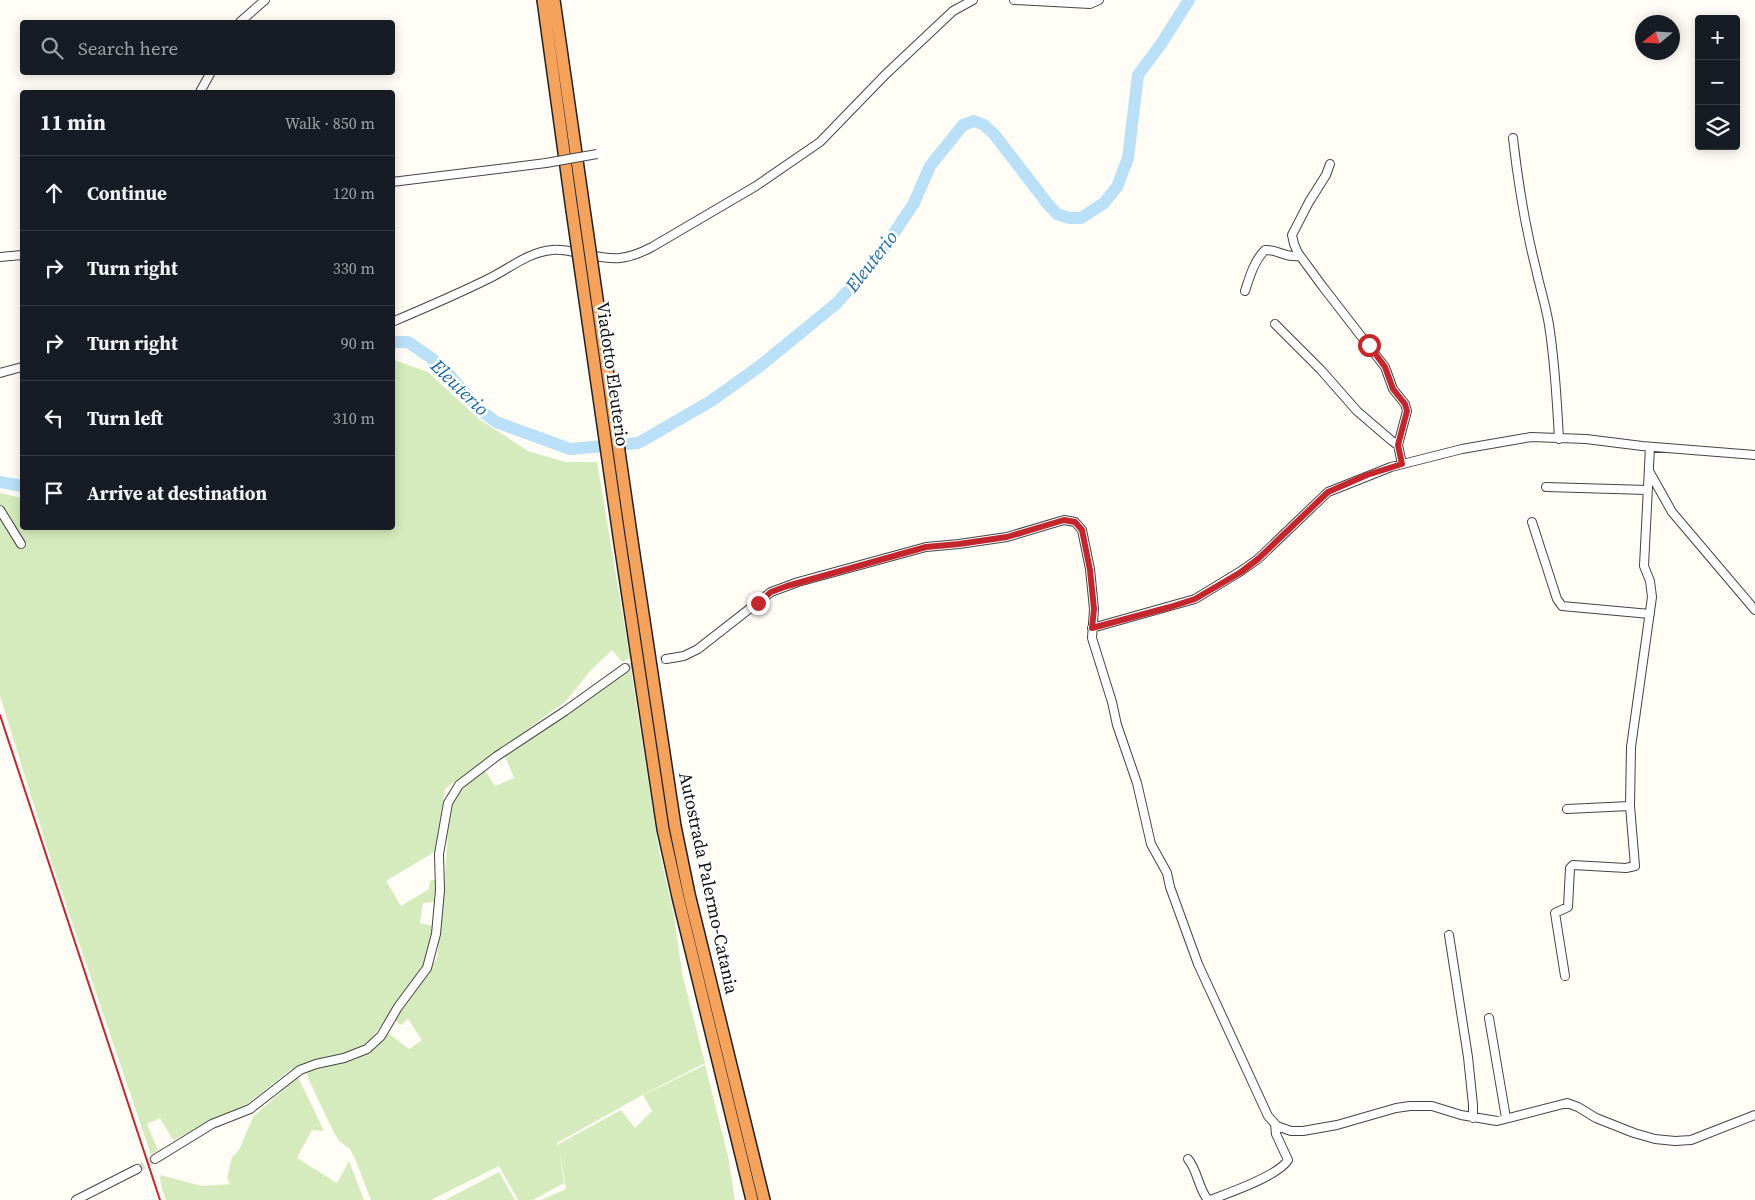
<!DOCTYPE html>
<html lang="en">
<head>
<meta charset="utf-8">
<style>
  body { margin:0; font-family:"Source Serif 4",serif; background:#242831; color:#f1f3f6 }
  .controls { position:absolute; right:15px; top:15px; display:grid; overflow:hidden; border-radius:5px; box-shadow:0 2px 12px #0003 }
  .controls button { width:45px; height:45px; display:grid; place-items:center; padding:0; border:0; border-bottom:1px solid #363941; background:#171b24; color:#f1f3f6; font:25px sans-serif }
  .compass { position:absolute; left:1635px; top:15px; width:45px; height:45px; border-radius:50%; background:#171b24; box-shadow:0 2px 12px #0003; rotate:252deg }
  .stop { position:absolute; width:15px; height:15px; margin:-11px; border:4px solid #c4262e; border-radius:50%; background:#fff }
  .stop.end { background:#c4262e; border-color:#fff; box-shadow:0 1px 5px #0008 }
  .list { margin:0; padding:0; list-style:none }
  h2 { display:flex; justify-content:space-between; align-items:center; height:65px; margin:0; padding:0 20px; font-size:21px }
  h2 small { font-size:16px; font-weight:400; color:#9ea1a6 }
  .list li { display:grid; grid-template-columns:32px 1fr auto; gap:15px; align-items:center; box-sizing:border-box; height:75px; padding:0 20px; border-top:1px solid #363941 }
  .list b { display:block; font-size:19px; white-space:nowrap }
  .list em { font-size:16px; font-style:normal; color:#9ea1a6 }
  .icon { flex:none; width:28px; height:28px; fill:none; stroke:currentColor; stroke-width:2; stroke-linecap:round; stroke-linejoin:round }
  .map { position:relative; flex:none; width:1755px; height:1200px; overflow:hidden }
  .search { position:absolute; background:#171b24; box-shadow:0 2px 12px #0003; left:20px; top:20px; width:375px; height:55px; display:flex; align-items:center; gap:12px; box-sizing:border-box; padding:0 18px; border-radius:5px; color:#9ea1a6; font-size:19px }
  .panel { position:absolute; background:#171b24; box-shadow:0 2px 12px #0003; left:20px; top:90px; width:375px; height:440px; border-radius:5px }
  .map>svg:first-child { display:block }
</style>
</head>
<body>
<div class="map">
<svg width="1755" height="1200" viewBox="0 0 1755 1200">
  <rect width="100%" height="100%" fill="#fffdf5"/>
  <path fill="#d5ebbd" d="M394 360 428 372 479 419 528 451 565 462H597L630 658 622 662 612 650 590 671 566 701 445 789 436 851 386 881 401 906 429 889 430 881 436 879 434 902 423 903 420 923 433 926 429 947 421 970 369 1042 349 1052 290 1070 245 1106 173 1140 160 1118 147 1124 158 1150 151 1155 49 854 0 696V493L22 498V528H392V361Z
    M631 670 659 850 674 915 682 973 705 1063 646 1093 557 1143V1145L621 1110 635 1128 652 1111 643 1095 705 1065 728 1156 735 1200H541L566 1189 559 1149 564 1183 533 1200H518L499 1166 431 1200H371L356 1161 350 1149 340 1142 334 1133 308 1078 307 1072C329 1062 355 1064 375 1048 380 1044 383 1037 387 1032L409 1049 422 1040 408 1019 401 1025 394 1020 422 982 437 958 443 906 449 814C456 792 467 783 484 769L495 786 514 778 505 756 536 736 542 729 561 719 568 712 616 678Z
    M298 1077 324 1131 312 1130 297 1158 337 1183 349 1161 364 1200H166L161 1187 160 1175 202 1186 230 1184 227 1178 232 1157 239 1150 253 1117Z
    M499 1172 515 1200H447V1199Z"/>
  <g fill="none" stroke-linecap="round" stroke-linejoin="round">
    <path stroke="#b9e0f7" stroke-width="12" d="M392 342H408L430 357 444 369 480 410 496 422 570 449 638 443 642 441 711 401 760 366 837 303 878 257 914 203 930 166 963 125 974 121 984 125 994 134 1047 203 1057 214 1069 218H1081L1104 203 1117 187 1128 158 1138 75 1161 44 1189 0
      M0 482 22 486"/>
    <path stroke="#dbdad3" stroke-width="8" stroke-dasharray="8 4" stroke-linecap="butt" d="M625 668 666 659
      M137 1169 155 1159"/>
    <g stroke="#444" stroke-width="10">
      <path id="minor" d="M1014 0 1090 4 1099 0
        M240 22 265 0
        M200 92 211 72
        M1513 138C1518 182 1525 226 1536 269 1540 288 1546 306 1549 325 1555 362 1557 401 1559 439
        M1330 164 1326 175 1309 202 1292 235 1294 244 1298 253 1323 287 1385 367 1393 389 1405 404 1407 411 1398 445 1402 464
        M392 182 546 163
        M0 257 22 255
        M1245 291C1250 276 1254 261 1265 250 1278 249 1284 258 1300 256
        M392 322C425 308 458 294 490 278 510 268 529 252 552 250 560 249 570 251 578 253 610 259 622 263 652 247L756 186 820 142 886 74 953 11 973 0
        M1275 324 1321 370 1357 411 1392 441 1398 445
        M0 373 22 367
        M1649 471 1672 512 1755 610
        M1546 487 1647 490
        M0 510 21 544
        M1532 522 1557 599 1562 606 1650 614
        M1092 628 1195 599 1241 571 1258 559 1328 492 1391 467 1462 449 1531 437 1586 439 1642 446 1755 455
        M666 659 684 656 698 649 771 592 798 582 926 547 959 544 1007 537 1064 520 1075 522 1082 530 1090 569 1094 609 1092 638 1112 702 1117 725 1137 783 1151 844 1167 873 1170 887 1198 964 1268 1116 1277 1126 1291 1131H1303L1337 1125 1396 1108 1410 1106H1432L1461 1115 1497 1121 1567 1103 1578 1107 1596 1118 1634 1133 1655 1139 1675 1141 1691 1140 1755 1115
        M1567 809 1630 806
        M1449 935 1468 1057 1473 1105V1118
        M1565 976 1555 913 1568 907 1570 868 1573 865 1626 868 1635 866 1630 806 1631 747 1652 597 1650 581 1644 566 1650 447
        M1489 1018 1506 1118
        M155 1159 212 1124 250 1109 300 1070 316 1064 344 1058 367 1049 381 1036 398 1007 427 968 436 934 440 890 439 854 448 803 459 785 497 756 565 711 625 668
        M1188 1159C1198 1171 1198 1188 1208 1200
        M76 1200 137 1169
        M1210 1200C1229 1193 1278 1176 1288 1160L1276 1134 1275 1124"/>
    </g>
    <g stroke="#222" stroke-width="14">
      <path id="highway" d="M543 0 572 210
        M554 0 584 209
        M632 541 675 826 689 894 764 1200
        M620 543 663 829 678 897 752 1200"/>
    </g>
    <use href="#minor" stroke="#fff" stroke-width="8"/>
    <use href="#highway" stroke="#f5a25d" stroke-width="11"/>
    <path stroke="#c4262e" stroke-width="2" d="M0 715 160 1200"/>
    <g stroke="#444" stroke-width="10" stroke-linecap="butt">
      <path id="minor-bridge" d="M546 163 597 154"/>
    </g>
    <g stroke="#222" stroke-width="14" stroke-linecap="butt">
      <path id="highway-bridge" d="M584 209 632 541
        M572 210 620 543"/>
    </g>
    <use href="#minor-bridge" stroke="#fff" stroke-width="8"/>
    <use href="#highway-bridge" stroke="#f5a25d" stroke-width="11"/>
  </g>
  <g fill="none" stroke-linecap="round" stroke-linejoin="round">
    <path stroke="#c4262e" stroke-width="6" d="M758 603 771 592 787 586 926 547 959 544 1007 537 1064 520 1075 522 1082 530 1090 570 1094 609 1092 628 1170 607 1195 599 1241 572 1258 559 1328 492 1367 475 1402 464 1398 445 1407 411 1405 404 1393 389 1385 367 1369 345"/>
  </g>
  <g text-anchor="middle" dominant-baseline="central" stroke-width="5" stroke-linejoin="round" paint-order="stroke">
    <g font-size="18" fill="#111" stroke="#fff">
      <text transform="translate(613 374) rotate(82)">Viadotto Eleuterio</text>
      <text transform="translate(709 883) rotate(78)">Autostrada Palermo-Catania</text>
    </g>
    <g font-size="19" font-style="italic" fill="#1768a6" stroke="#fff">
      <text transform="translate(871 261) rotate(-52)">Eleuterio</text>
      <text transform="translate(460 387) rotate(44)">Eleuterio</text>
    </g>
  </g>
</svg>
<div class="controls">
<button>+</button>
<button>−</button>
<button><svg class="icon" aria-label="layers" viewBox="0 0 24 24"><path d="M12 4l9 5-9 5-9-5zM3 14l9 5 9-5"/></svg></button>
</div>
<svg class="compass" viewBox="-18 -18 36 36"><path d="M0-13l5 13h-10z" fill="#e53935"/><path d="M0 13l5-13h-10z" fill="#9ea1a6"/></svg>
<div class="stop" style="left:1369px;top:345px"></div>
<div class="stop end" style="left:758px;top:603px"></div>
<div class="search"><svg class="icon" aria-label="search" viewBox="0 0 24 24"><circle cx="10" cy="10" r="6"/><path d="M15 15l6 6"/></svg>Search here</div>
<section class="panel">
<h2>11 min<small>Walk · 850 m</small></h2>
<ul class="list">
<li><svg class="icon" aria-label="ahead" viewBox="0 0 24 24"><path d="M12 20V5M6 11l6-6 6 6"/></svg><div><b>Continue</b></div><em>120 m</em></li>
<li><svg class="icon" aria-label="right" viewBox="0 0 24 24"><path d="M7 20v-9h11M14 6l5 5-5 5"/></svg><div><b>Turn right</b></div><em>330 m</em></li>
<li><svg class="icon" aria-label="right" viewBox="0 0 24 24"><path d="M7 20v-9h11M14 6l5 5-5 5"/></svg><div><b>Turn right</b></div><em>90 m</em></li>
<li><svg class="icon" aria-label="left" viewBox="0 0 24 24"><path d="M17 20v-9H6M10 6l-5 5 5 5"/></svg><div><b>Turn left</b></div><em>310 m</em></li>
<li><svg class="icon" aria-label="arrive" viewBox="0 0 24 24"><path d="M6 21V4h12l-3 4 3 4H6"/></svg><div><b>Arrive at destination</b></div></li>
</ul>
</section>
</div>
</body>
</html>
